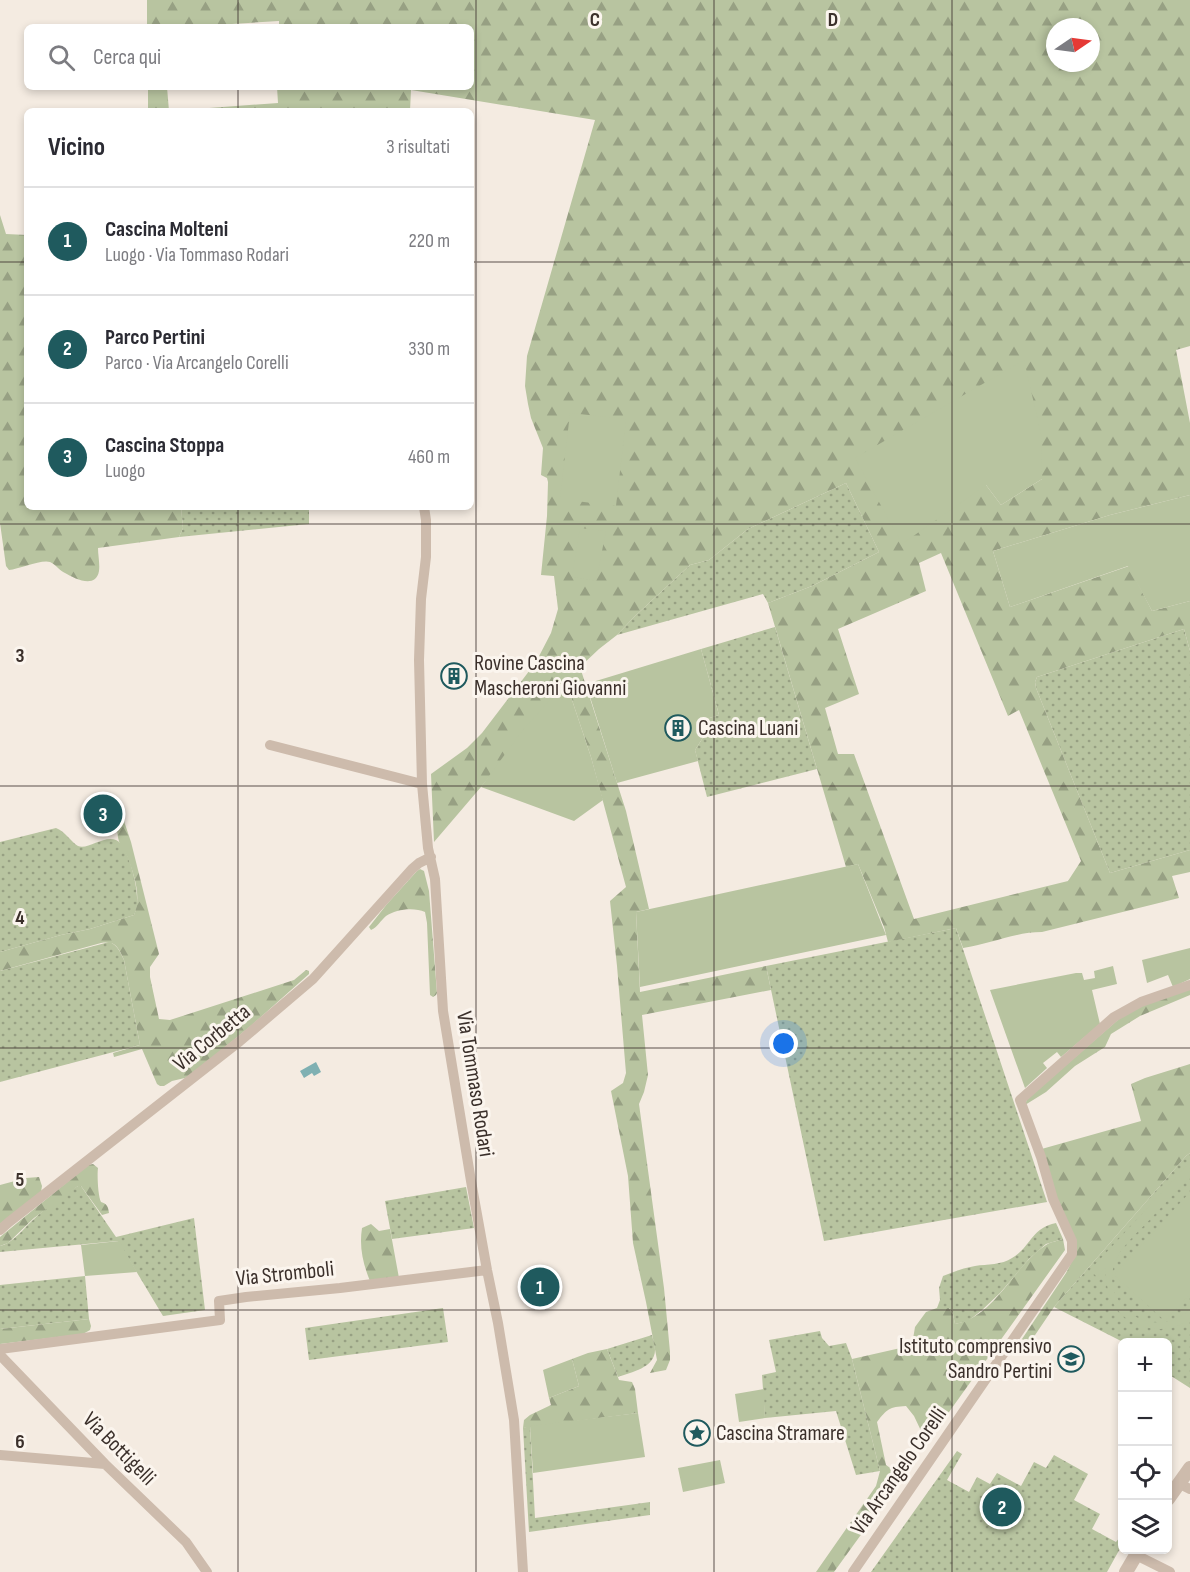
<!DOCTYPE html>
<html lang="it">
<head>
<meta charset="utf-8">
<style>
  body { margin:0; font-family:"Sofia Sans Condensed",sans-serif; background:#f7f7f7; color:#2b2b33 }
  .controls { position:absolute; right:18px; bottom:18px; display:grid; overflow:hidden; border-radius:9px; box-shadow:0 3px 9px #0003 }
  .controls button { width:54px; height:54px; display:grid; place-items:center; padding:0; border:0; border-bottom:2px solid #e1e1e2; background:#fff; color:#2b2b33; font:30px sans-serif }
  .compass { position:absolute; left:1046px; top:18px; width:54px; height:54px; border-radius:50%; background:#fff; box-shadow:0 3px 9px #0003; rotate:77deg }
  .you { position:absolute; left:784px; top:1044px; width:21px; height:21px; margin:-15px; border:4px solid #fff; border-radius:50%; background:#1a73e8; box-shadow:0 0 0 9px #1a73e833 }
  .badge { display:grid; place-items:center; width:39px; height:39px; border-radius:50%; background:#1f5a5e; color:#fff; font-size:20px; font-weight:700 }
  .pin { position:absolute; translate:-50% -50%; border:3px solid #fff; box-shadow:0 2px 6px #0006 }
  .list { margin:0; padding:0; list-style:none }
  h2 { display:flex; justify-content:space-between; align-items:center; height:78px; margin:0; padding:0 24px; font-size:26px }
  h2 small { font-size:20px; font-weight:400; color:#7c7c81 }
  .list li { display:grid; grid-template-columns:39px 1fr auto; gap:18px; align-items:center; box-sizing:border-box; height:108px; padding:0 24px; border-top:2px solid #e1e1e2 }
  .list b { display:block; font-size:22px; white-space:nowrap }
  .list p { margin:0; font-size:20px; white-space:nowrap; color:#7c7c81 }
  .list em { font-size:20px; font-style:normal; color:#7c7c81 }
  .icon { flex:none; width:33px; height:33px; fill:none; stroke:currentColor; stroke-width:2; stroke-linecap:round; stroke-linejoin:round }
  .map { position:relative; flex:none; width:1190px; height:1572px; overflow:hidden }
  .search { position:absolute; background:#fff; box-shadow:0 3px 9px #0003; left:24px; top:24px; width:450px; height:66px; display:flex; align-items:center; gap:15px; box-sizing:border-box; padding:0 21px; border-radius:9px; color:#7c7c81; font-size:22px }
  .panel { position:absolute; background:#fff; box-shadow:0 3px 9px #0003; left:24px; top:108px; width:450px; height:402px; border-radius:9px }
  .map>svg:first-child { display:block }
</style>
</head>
<body>
<div class="map">
<svg width="1190" height="1572" viewBox="0 0 1190 1572">
  <defs>
    <pattern id="grass-dots" width="8" height="8" patternUnits="userSpaceOnUse" patternTransform="scale(1.5)"><rect width="8" height="8" fill="#b8c4a0"/><path d="M2 2h.1M6 6h.1" fill="none" stroke="#97a083" stroke-width="1.8" stroke-linecap="round"/></pattern>
    <pattern id="forest-firs" width="22" height="20" patternUnits="userSpaceOnUse" patternTransform="scale(1.5)"><rect width="22" height="20" fill="#b8c4a0"/><path d="M5 1l3.5 6h-7zM16 11l3.5 6h-7z" fill="#97a083"/></pattern>
  </defs>
  <rect width="100%" height="100%" fill="#f4ebe1"/>
  <path fill="url(#grass-dots)" d="M846 483 879 552 812 586 768 603 763 594 617 635 634 617 690 565 709 560 748 529Z
    M181 507H309V524L179 537 183 528Z
    M775 627 817 769 707 797 695 750 704 736 700 721 719 715 701 649Z
    M1184 629 1190 651V850L1110 873 1036 688 1035 682 1037 677Z
    M56 828C66 832 72 843 78 846 88 850 104 835 116 840 128 845 137 884 137 897 138 904 137 909 134 915L90 929 61 935 0 952V842Z
    M956 928 1047 1202 824 1241 766 966Z
    M109 942C118 945 120 952 124 960L140 1045 0 1082V971Z
    M1190 1153V1388L1168 1374V1342H1123L1054 1307 1186 1156Z
    M78 1186H81L116 1237 194 1218 205 1310 163 1316 118 1241 0 1252V1246C13 1243 23 1229 33 1220 44 1209 64 1194 78 1186Z
    M466 1187 474 1228 392 1239 385 1201Z
    M1056 1223 1063 1239 1046 1244 1029 1259 1000 1293 981 1311 968 1321 955 1324 953 1314 949 1308H937L940 1300 939 1288 943 1276C953 1272 963 1268 975 1266 987 1264 1002 1265 1012 1258 1031 1247 1031 1228 1056 1223Z
    M85 1276 89 1319 0 1329V1285Z
    M443 1308 448 1342 309 1360 305 1328Z
    M820 1331 822 1338 829 1346 846 1343 852 1359 880 1471 856 1475 836 1411 765 1418 762 1375 776 1372 769 1340Z
    M652 1335C653 1340 655 1345 655 1350 655 1368 631 1372 618 1377L607 1349Z
    M530 1426 535 1518 650 1502V1515L529 1532 523 1428Z
    M957 1451 962 1454 947 1480 969 1492 977 1477 990 1484 997 1473 1021 1486 1034 1462 1046 1468 1054 1455 1088 1474 1074 1500 1100 1514 1092 1529 1116 1542 1120 1537 1122 1539V1545L1107 1572H871Z"/>
  <path fill="url(#forest-firs)" fill-rule="evenodd" d="M147 0H1190V346L1176 350 1190 423V495L1110 515 993 551 1010 607 1129 566 1152 611 1190 601V651L1184 629 1037 677 1035 682 1036 688 1110 873 1190 850V872L1172 876 1179 898 1042 932C1015 932 990 944 963 948L956 928 888 942 884 927 858 864 846 867 768 603 812 586 879 552 846 483 748 529 709 560 690 565 634 617 617 635 599 649 580 667 626 811 649 909 636 912 640 992 766 966 771 990 642 1015 648 1075 644 1092 639 1104 664 1288 670 1352V1360L666 1370 650 1373 657 1360 646 1302 633 1243 628 1176 611 1091 623 1083 626 1073 617 966 610 901 626 887 591 757 566 682 481 787 434 842 431 774 467 748 482 733 536 662 551 633 558 609 554 576 541 575 547 516 548 482 547 478 541 475 543 448 531 418 528 404 525 386 527 356 595 120 411 90 410 111H148V87H167L169 111 278 103 277 87H471V27H279V21L184 27H147ZM1055 27H1091V63H1055ZM1042 479 1001 505 986 485ZM941 553 1008 716 1019 710 1081 861 1068 881 914 919 854 754H838L825 708 859 694 838 629 926 591 919 563Z
    M0 215 6 234 27 235V507H181L183 528 179 537 98 548C98 555 100 564 99 571 96 589 75 579 65 573 60 571 55 564 50 562 42 559 19 569 9 570L6 566 0 523Z
    M120 817 123 818 131 842 159 954 150 967V977L159 1019 170 1020 294 980 306 970 309 971V974L253 1024 189 1077 172 1081 164 1086H160L157 1084 142 1049 114 1057 113 1053 140 1045 124 960C118 947 116 941 101 943L0 971V952L61 935 90 929 134 915C142 897 134 874 127 856 125 851 122 848 120 844 117 837 117 828 117 820Z
    M420 869 424 871 429 891 437 993 436 995 433 997 430 995 427 923 425 912C414 907 396 909 386 916 380 921 378 927 371 930L369 927 387 904 417 871Z
    M1190 987V995L1140 1016 1111 1034 1105 1047 1075 1066 1046 1092 1025 1105 1027 1099 1127 1012Z
    M1190 1064V1153L1186 1156 1054 1307 1029 1344 1022 1339 1066 1273 1071 1263 1072 1241 1038 1150 1141 1121 1131 1084 1145 1078Z
    M93 1164 98 1168C97 1175 98 1196 101 1202 107 1204 108 1206 109 1213L102 1215 81 1186H78L34 1218 8 1243 0 1246V1237L88 1165Z
    M39 1177 42 1186 41 1192 0 1224V1185L26 1178Z
    M371 1224 379 1231 390 1229 399 1278 370 1281C363 1264 359 1247 362 1228Z
    M1063 1239 1065 1250 934 1433 928 1437 923 1435 914 1416 906 1406C889 1407 887 1409 877 1422L886 1465C894 1470 898 1474 897 1485L834 1572H816L876 1486 880 1471 852 1359 905 1347 913 1339 915 1327 926 1312 937 1308H949L953 1314 955 1324C996 1316 1013 1266 1046 1245 1050 1242 1058 1241 1063 1239Z
    M89 1319 91 1326 90 1330 83 1334 0 1344V1329Z
    M607 1349 619 1380 632 1382 635 1389 638 1413 523 1428 524 1420 530 1415 551 1405 549 1398 579 1386 572 1359 588 1353Z"/>
  <path fill="#b8c4a0" d="M1024 360 1041 434 1042 479 1001 505 986 485 902 544 855 458Z
    M570 413 626 419 616 506 560 499Z
    M1190 495V601L1152 611 1128 566 1010 607 993 551 1110 515Z
    M580 528 606 531 596 581 572 577Z
    M701 649 719 715 700 721 704 736 695 750 698 761 617 783 586 684Z
    M566 682 591 757 603 800 574 821 481 787 522 731Z
    M858 864 886 935 640 987 636 912Z
    M1190 948V979L1173 987 1168 975 1147 983 1142 960Z
    M1113 966 1117 984 1092 990 1100 1024 1061 1057 1057 1052 1043 1063 1047 1068 1025 1088 990 990 1076 973H1082L1084 980 1095 978 1094 971Z
    M1190 1162V1178C1177 1189 1166 1203 1154 1215 1142 1229 1119 1247 1114 1265 1101 1310 1158 1342 1190 1309V1318C1182 1326 1171 1329 1160 1329 1123 1328 1104 1302 1106 1267L1097 1277 1090 1270Z
    M1190 1192V1294L1165 1321 1114 1275Z
    M119 1241 137 1272 85 1276 81 1245Z
    M572 1359 579 1386 549 1398 543 1370Z
    M764 1389 765 1418 739 1422 735 1394Z
    M638 1413 645 1457 533 1473 530 1426Z
    M720 1460 725 1483 683 1492 678 1468Z"/>
  <path fill="#7fb0b2" d="M316 1062 321 1072 314 1076 312 1073 304 1078 300 1071Z"/>
  <g fill="none" stroke-linecap="round" stroke-linejoin="round">
    <path stroke="#cdbbac" stroke-width="10" d="M424 507 426 520V557L421 599 419 660 422 784 428 848 435 879 443 1011 471 1181 487 1270 498 1323 514 1420 523 1572
      M270 745 422 784
      M0 1230 9 1222 240 1041 313 979 412 869 419 863 431 857
      M0 1349 220 1320 219 1301 246 1297 340 1288 487 1270
      M0 1355 105 1464 186 1542 207 1572
      M0 1455 105 1464
      M1178 1483 1190 1489
      M1136 1555 1170 1572
      M853 1572 1072 1254V1241L1053 1199 1041 1157 1020 1100 1114 1017 1141 1002 1190 985"/>
    <path stroke="#cdbbac" stroke-width="14" d="M1168 1499 1190 1468
      M1126 1572 1139 1550"/>
  </g>
  <path fill="none" stroke="#3b302b" stroke-width="1.5" stroke-opacity="0.55" d="M238 0V27M476 0V1572M714 0V1572M952 0V1572M238 87V111M0 262H27M471 262H1190M238 507V1572M0 524H1190M0 786H1190M0 1048H1190M0 1310H1190"/>
  <defs>
    <g id="building-ring" transform="scale(1.35)"><circle r="9.5" fill="#fbf5ee" stroke="#1f5a5e" stroke-width="1.5"/><path d="M-4-6H4V6H1V3H-1V6H-4ZM-2.5-4.3h1.7v1.8h-1.7ZM.8-4.3h1.7v1.8H.8ZM-2.5-1h1.7V.8h-1.7ZM.8-1h1.7V.8H.8Z" fill="#1f5a5e"/></g>
    <g id="school-ring" transform="scale(1.35)"><circle r="9.5" fill="#fbf5ee" stroke="#1f5a5e" stroke-width="1.5"/><path d="M0-5L7-2L0 1L-7-2ZM-4 1L0 2.5L4 1V4Q0 6-4 4Z" fill="#1f5a5e"/></g>
    <g id="sight-ring" transform="scale(1.35)"><circle r="9.5" fill="#fbf5ee" stroke="#1f5a5e" stroke-width="1.5"/><path d="M0-6L1.8-2.2L6-1.7L2.9 1.2L3.7 5.4L0 3.3L-3.7 5.4L-2.9 1.2L-6-1.7L-1.8-2.2Z" fill="#1f5a5e"/></g>
  </defs>
  <g fill-rule="evenodd">
    <use href="#building-ring" x="454" y="676"/>
    <use href="#building-ring" x="678" y="728"/>
    <use href="#school-ring" x="1071" y="1359"/>
    <use href="#sight-ring" x="697" y="1433"/>
  </g>
  <g text-anchor="middle" dominant-baseline="central" stroke-width="6" stroke-linejoin="round" paint-order="stroke">
    <g font-size="22" fill="#3b302b" stroke="#fbf5ee" text-anchor="start">
      <text x="474" y="663">Rovine Cascina<tspan x="474" dy="25">Mascheroni Giovanni</tspan></text>
      <text x="698" y="728">Cascina Luani</text>
      <text x="1052" y="1346" text-anchor="end">Istituto comprensivo<tspan x="1052" dy="25">Sandro Pertini</tspan></text>
      <text x="716" y="1433">Cascina Stramare</text>
    </g>
    <g font-size="22" fill="#3b302b" stroke="#fbf5ee">
      <text transform="translate(212 1038) rotate(-39)">Via Corbetta</text>
      <text transform="translate(475 1084) rotate(81)">Via Tommaso Rodari</text>
      <text transform="translate(285 1274) rotate(-6)">Via Stromboli</text>
      <text transform="translate(119 1449) rotate(45)">Via Bottigelli</text>
      <text transform="translate(899 1471) rotate(-55)">Via Arcangelo Corelli</text>
    </g>
  </g>
  <g font-size="20" text-anchor="middle" font-weight="bold" fill="#3b302b" stroke="#fbf5ee" stroke-width="6" stroke-linejoin="round" paint-order="stroke">
    <text x="595" y="26">C</text>
    <text x="833" y="26">D</text>
    <text x="20" y="662">3</text>
    <text x="20" y="924">4</text>
    <text x="20" y="1186">5</text>
    <text x="20" y="1448">6</text>
  </g>
</svg>
<div class="controls">
<button>+</button>
<button>−</button>
<button><svg class="icon" aria-label="locate" viewBox="0 0 24 24"><circle cx="12" cy="12" r="6"/><path d="M12 2v4M12 18v4M2 12h4M18 12h4"/></svg></button>
<button><svg class="icon" aria-label="layers" viewBox="0 0 24 24"><path d="M12 4l9 5-9 5-9-5zM3 14l9 5 9-5"/></svg></button>
</div>
<svg class="compass" viewBox="-18 -18 36 36"><path d="M0-13l5 13h-10z" fill="#e53935"/><path d="M0 13l5-13h-10z" fill="#7c7c81"/></svg>
<div class="you"></div>
<div class="pin badge" style="left:540px;top:1287px">1</div>
<div class="pin badge" style="left:1002px;top:1507px">2</div>
<div class="pin badge" style="left:103px;top:814px">3</div>
<div class="search"><svg class="icon" aria-label="search" viewBox="0 0 24 24"><circle cx="10" cy="10" r="6"/><path d="M15 15l6 6"/></svg>Cerca qui</div>
<section class="panel">
<h2>Vicino<small>3 risultati</small></h2>
<ul class="list">
<li><span class="badge">1</span><div><b>Cascina Molteni</b><p>Luogo · Via Tommaso Rodari</p></div><em>220 m</em></li>
<li><span class="badge">2</span><div><b>Parco Pertini</b><p>Parco · Via Arcangelo Corelli</p></div><em>330 m</em></li>
<li><span class="badge">3</span><div><b>Cascina Stoppa</b><p>Luogo</p></div><em>460 m</em></li>
</ul>
</section>
</div>
</body>
</html>
